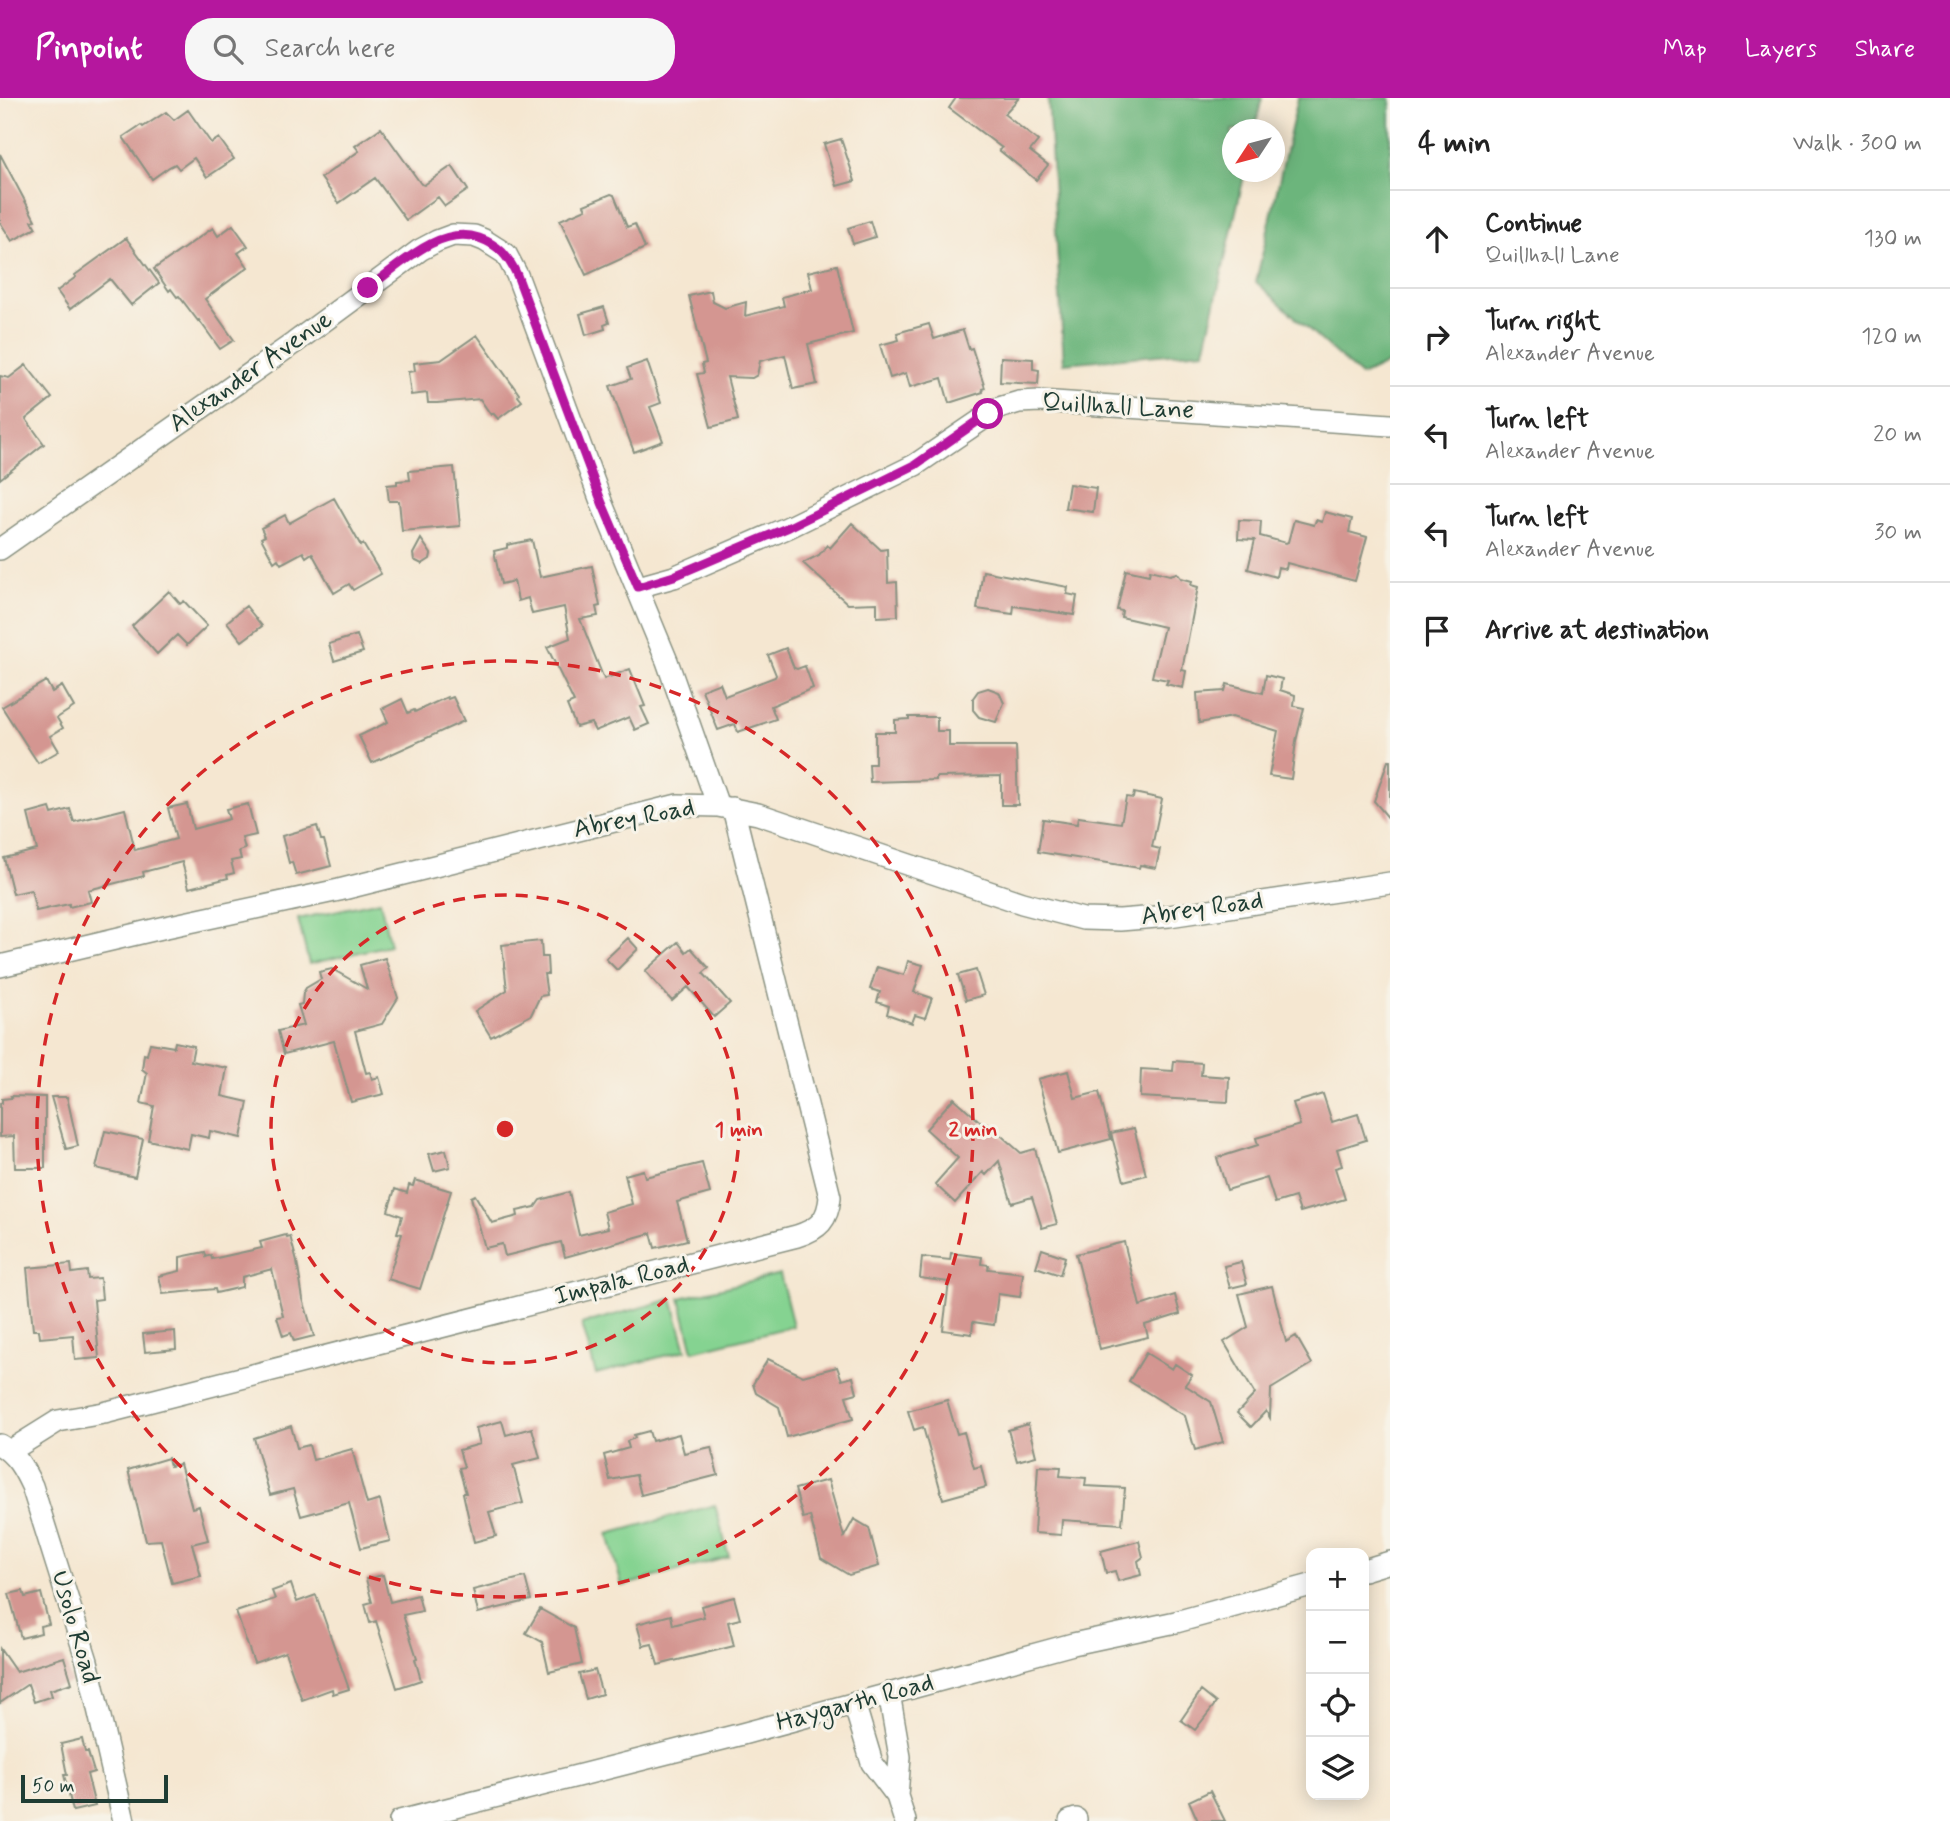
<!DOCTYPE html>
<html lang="en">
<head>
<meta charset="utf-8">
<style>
  body { margin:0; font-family:Mynerve,sans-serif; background:#f6f6f6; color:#222 }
  .controls { position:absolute; right:21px; bottom:21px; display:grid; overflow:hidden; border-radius:14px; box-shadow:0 4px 18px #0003 }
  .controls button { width:63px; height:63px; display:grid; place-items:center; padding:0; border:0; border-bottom:2px solid #e0e0e0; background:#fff; color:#222; font:35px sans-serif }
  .compass { position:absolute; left:1222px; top:21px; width:63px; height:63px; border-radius:50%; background:#fff; box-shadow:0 4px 18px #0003; rotate:234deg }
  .scale { position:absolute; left:21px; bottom:18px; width:147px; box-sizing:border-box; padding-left:7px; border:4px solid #1f3d34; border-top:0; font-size:19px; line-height:24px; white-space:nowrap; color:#1f3d34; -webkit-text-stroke:5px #f7f3e8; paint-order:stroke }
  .stop { position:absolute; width:21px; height:21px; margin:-16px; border:5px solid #b5179e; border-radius:50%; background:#fff }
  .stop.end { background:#b5179e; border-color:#fff; box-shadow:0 2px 7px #0008 }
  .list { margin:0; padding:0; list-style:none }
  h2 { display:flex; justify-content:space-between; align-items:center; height:91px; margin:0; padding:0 28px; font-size:30px }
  h2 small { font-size:23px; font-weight:400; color:#767676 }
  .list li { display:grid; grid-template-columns:46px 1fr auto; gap:21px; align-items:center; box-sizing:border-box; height:98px; padding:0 28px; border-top:2px solid #e0e0e0 }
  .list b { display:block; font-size:26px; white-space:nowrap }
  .list p { margin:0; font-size:23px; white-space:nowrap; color:#767676 }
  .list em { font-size:23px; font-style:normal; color:#767676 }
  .icon { flex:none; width:38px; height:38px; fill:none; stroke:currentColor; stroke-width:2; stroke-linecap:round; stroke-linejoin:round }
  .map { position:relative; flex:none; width:1390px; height:1723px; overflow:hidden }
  header { display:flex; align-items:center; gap:42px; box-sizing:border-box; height:98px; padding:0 35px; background:#b5179e; color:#fff }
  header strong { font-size:33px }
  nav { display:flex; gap:38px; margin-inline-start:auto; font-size:24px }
  .search { width:490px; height:63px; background:#f6f6f6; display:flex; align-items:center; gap:18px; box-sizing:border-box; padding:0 24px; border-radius:28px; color:#767676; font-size:26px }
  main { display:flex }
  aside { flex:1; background:#fff }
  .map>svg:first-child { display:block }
</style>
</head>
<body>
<header>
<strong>Pinpoint</strong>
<div class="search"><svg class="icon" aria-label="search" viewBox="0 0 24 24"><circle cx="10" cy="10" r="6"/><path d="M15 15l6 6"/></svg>Search here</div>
<nav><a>Map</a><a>Layers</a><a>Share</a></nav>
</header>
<main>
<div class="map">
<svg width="1390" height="1723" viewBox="0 0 1390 1723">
  <rect width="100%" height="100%" fill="#f7f3e8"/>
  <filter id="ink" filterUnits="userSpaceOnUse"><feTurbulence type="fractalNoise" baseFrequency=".0143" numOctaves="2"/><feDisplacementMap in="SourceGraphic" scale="14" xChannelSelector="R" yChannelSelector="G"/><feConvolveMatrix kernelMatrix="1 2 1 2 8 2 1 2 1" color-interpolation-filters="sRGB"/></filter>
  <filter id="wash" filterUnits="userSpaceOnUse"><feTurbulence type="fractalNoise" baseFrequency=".00686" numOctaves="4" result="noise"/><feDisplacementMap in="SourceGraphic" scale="28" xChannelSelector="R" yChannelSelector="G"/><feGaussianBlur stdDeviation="1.57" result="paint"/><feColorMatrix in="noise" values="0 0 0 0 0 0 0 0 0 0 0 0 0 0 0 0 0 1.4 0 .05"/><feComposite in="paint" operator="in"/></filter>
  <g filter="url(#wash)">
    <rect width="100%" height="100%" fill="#f5e7d1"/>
    <path fill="#85d391" stroke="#528862" stroke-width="2" d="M380 803 390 847 309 866 298 821Z
      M780 1176 793 1228 693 1253 680 1200Z
      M672 1201 686 1252 596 1276 582 1226Z
      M715 1407 729 1459 622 1488 608 1436Z"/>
    <path fill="#6cb57b" stroke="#467958" stroke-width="2" d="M1048 0H1262L1255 31 1232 32V74H1245L1204 253 1064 265Z
      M1298 0H1390V264L1361 278 1256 184Z"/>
    <g id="blocks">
      <path fill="#d49691" d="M956 0H1019L1004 16 1038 43 1030 53 1048 67 1036 82 999 52 1002 50 949 10Z
        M188 12 211 45 219 40 234 61 207 79 194 60 179 71 175 66 169 69 152 81 123 39 141 27 143 29 166 14 174 22Z
        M381 30 421 86 424 87 452 68 468 92 445 108 438 99 406 122 375 80 339 105 321 80 359 53 355 48Z
        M841 41 855 83 837 88 824 46Z
        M0 56 35 122 32 123 36 130 12 143 0 124Z
        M611 96 614 97 627 129 635 126 645 150 586 177 560 122 586 111 584 107Z
        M870 123 875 139 853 146 848 130Z
        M233 127 248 148 238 155 248 169 205 201 234 242 220 251 199 222 198 223 179 198 177 199 171 191 169 193 154 171 213 130 218 138Z
        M126 140 159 185 131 207 110 181 70 211 57 193 76 179 75 177Z
        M837 167 853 235 808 246 817 286 793 291 785 257 760 263 757 277 752 280 727 279 738 322 711 329 697 276 704 275 702 266 706 265 689 198 711 193 713 204 725 210 746 204 745 218 784 208 782 199 812 191 808 174Z
        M604 209 609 225 604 227 605 231 586 237 580 216Z
        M929 226 934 241 963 232 969 251 972 250 985 290 982 291 983 294 949 305 942 280 910 289 906 275 890 280 880 247 899 242 897 235Z
        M477 237 519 296 518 298 522 303 498 321 493 315 491 317 480 301 437 305H428L427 295 411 297 408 274 415 273 414 265 441 262Z
        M1001 259 1033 261V271L1039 272 1038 286 1000 284Z
        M647 263 661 305 650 309 663 343 634 354 610 288 631 281 627 270Z
        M26 267 52 300 26 321 44 346 0 381V278L9 280Z
        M454 369 460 428 402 433 399 403H389L387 387 397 386V383L410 382 409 373Z
        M1069 386 1096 390 1093 414 1065 410Z
        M334 400 361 448 363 446 381 476 353 492 349 486 334 495 312 455 306 459 303 454 281 466 278 461 274 464 261 440 265 438 261 430 285 417 289 425Z
        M1325 414 1352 421 1349 434 1367 439 1355 483 1287 465 1286 471 1278 469 1276 479 1248 471 1255 442 1238 441 1239 422 1261 423 1260 438 1286 445 1288 444 1294 422 1314 427 1316 422 1322 424Z
        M852 425 881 452 887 451 888 485 897 484 898 518 877 519V505L848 506 803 465 819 457 827 447 830 450Z
        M421 441 431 456 430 461 422 466 414 462 413 456Z
        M532 442 540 479 592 468 600 508 596 509 598 518 580 521 604 581 630 571 645 608 641 609 649 626 635 632 629 619 595 633 591 625 576 629 567 607 574 604 547 549 570 540 564 509 532 516 528 500 518 503 514 483 501 486 494 453 507 450V447Z
        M1126 472 1149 477 1150 472 1170 477 1177 475 1181 480 1192 483 1191 487 1198 489 1182 572 1186 573 1183 590 1166 586 1168 582 1152 579 1164 529 1121 519 1122 513 1117 512Z
        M983 473 1068 489 1067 496 1077 498 1074 517 1014 508 1013 516 977 511Z
        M169 493 180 506 184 503 207 528 187 547 177 537 157 556 132 528Z
        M246 508 262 528 242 543 227 524Z
        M357 537 363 554 334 563 329 546Z
        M786 550 794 570 797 571 805 568 813 590 771 608 776 621 738 634 735 626 718 632 702 592 720 585 725 598 775 579 776 577 768 557Z
        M1266 577 1282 581 1280 592 1295 597 1294 608 1304 610 1296 643 1291 681 1269 678 1278 633 1232 619 1199 625 1197 595 1225 593 1227 586 1263 595Z
        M46 583 52 594 62 588 74 609 57 620 63 630 50 638 59 653 38 665 2 609Z
        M988 590 999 594 1004 605 996 624 979 619 973 612V600L978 593Z
        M447 599 448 601 453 599 464 623 372 665 359 638 388 624 382 611 402 601 408 615 414 612 415 614Z
        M909 619H937V633H949V648H1016L1018 707H1001V678L936 679V682L870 684 869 666H875V634H895V622L909 621Z
        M1388 663H1390V722L1374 703Z
        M1134 695 1162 701 1152 749 1160 751 1156 770 1140 767 1139 770 1038 754 1043 721 1077 726 1078 719 1121 725 1126 699 1133 700Z
        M187 706 193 731 229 721 226 711 248 706 256 737 242 740 245 751 239 753 241 761 231 763 234 775 227 777 228 780 189 790 182 764 143 774 144 778 88 792 91 804 69 809V806L36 813 31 792 13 796 4 760 37 752 28 716 50 710 52 716 70 711 74 724 125 711 135 752 176 741 168 710Z
        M317 728 321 742H324L331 768 296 777 292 764 289 765 282 738Z
        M628 840 638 851 617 872 606 861Z
        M541 843 542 859H547L548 876H544L547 897 540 898 531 917 491 939 475 913 507 892 502 847Z
        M678 844 686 854 691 850 709 870 703 875 730 905 714 919 688 889 672 903 645 873Z
        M385 860 398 900 382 926 355 933 366 975 370 974 372 981 379 979 384 996 351 1004 334 943 284 956 278 933 304 927 298 907 302 906 303 895 306 890 321 881 319 874 332 871 367 891 360 867Z
        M908 863 923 867 914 894 932 900 925 920 915 917 912 925 887 916 889 908 877 904 880 894 870 891 877 869 904 877Z
        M976 872 984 897 966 902 958 877Z
        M175 944 194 948 191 963 227 970 222 998 248 1004 241 1040 210 1033 209 1040 191 1036 188 1051 148 1042 154 1008 141 1005 147 975 142 971 144 956 147 957 150 945 174 949Z
        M1174 963 1202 965 1201 977 1229 979 1228 1004 1140 999 1141 971 1173 973Z
        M1068 973 1075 1000 1099 994 1111 1041 1058 1055 1038 981Z
        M1323 996 1332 1024 1358 1016 1366 1042 1337 1051 1342 1068 1335 1070 1345 1101 1300 1114 1295 1099 1275 1105 1267 1080 1227 1092 1217 1060 1258 1047 1256 1040 1300 1027 1293 1005Z
        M11 998 45 999V1070H15L14 1038 0 1039V1005H2V1001L12 1000Z
        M51 999H67L78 1048 66 1051Z
        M954 1000 986 1029 988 1026 1021 1055 1035 1051 1057 1126 1042 1130 1032 1099 1012 1105 999 1063 986 1077 983 1074 955 1105 935 1086 958 1060 926 1031Z
        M1134 1030 1146 1077 1124 1083 1111 1035Z
        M105 1033 143 1041 135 1079 96 1070Z
        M446 1052 450 1069 434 1073 429 1056Z
        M702 1065 710 1095 677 1104 687 1142 655 1150 651 1135 565 1159 561 1144 505 1158 502 1146 485 1150 471 1099 475 1097 492 1125 518 1118 517 1113 535 1109 540 1102 569 1094 579 1137 608 1130 604 1114 632 1106 625 1077 643 1072 645 1079Z
        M415 1082 451 1093 420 1191 388 1181 402 1136 397 1135 402 1118 388 1113 395 1091 407 1095 409 1087 413 1088Z
        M286 1137 287 1139 290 1138 297 1164 303 1201 314 1238 294 1243 291 1235 283 1238 277 1219 283 1218 272 1171 242 1179V1189L216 1195 215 1191 163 1196 159 1178 180 1173V1159L205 1154 206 1159 211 1157 212 1161 262 1150 260 1144Z
        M1124 1144 1140 1208 1175 1197 1180 1216 1145 1227 1148 1239 1100 1251 1076 1156Z
        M1042 1151 1065 1159 1060 1177 1036 1169Z
        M951 1155 982 1159 981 1166 989 1167 988 1171 1023 1175 1020 1199 998 1196 994 1227 973 1224 972 1236 943 1232 949 1184 920 1180 922 1159 950 1162Z
        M1241 1164 1247 1186 1230 1190 1224 1168Z
        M71 1166 72 1175 87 1173 88 1181 100 1180 102 1201 94 1202 99 1260 75 1262 73 1237 40 1240 39 1232H33L27 1170Z
        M1272 1188 1286 1244 1296 1238 1312 1266 1271 1291 1270 1320 1266 1313 1251 1329 1237 1315 1255 1296 1224 1244 1248 1229 1239 1196Z
        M175 1233 176 1251 145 1254 143 1236Z
        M1146 1255 1172 1271 1175 1266 1192 1277 1185 1287 1211 1304 1223 1344 1195 1352 1185 1318 1129 1283Z
        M768 1261 803 1278 837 1269 842 1282 853 1279 857 1295 846 1298 853 1321 787 1339 779 1309 756 1295 753 1286Z
        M947 1302 957 1336 964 1334 974 1370 981 1368 986 1389 943 1401 923 1329 914 1332 908 1313Z
        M502 1323 506 1337 532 1330 540 1360 513 1367 523 1405 489 1414 496 1438 474 1444 463 1395H466L459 1370 464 1369 459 1352 480 1346 476 1330Z
        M1028 1326 1036 1358 1017 1363 1008 1332Z
        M291 1328 297 1350 309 1347 313 1362 352 1351 367 1406 380 1402 390 1443 361 1450 349 1405 301 1418 293 1391 270 1397 254 1340Z
        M649 1333 652 1343 679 1336 684 1355 711 1349 718 1377 641 1397 636 1377 610 1382 604 1357 629 1350 627 1343 635 1340 634 1337Z
        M168 1360 170 1368 180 1366 192 1410 199 1408 208 1442 192 1446 201 1478 172 1485 161 1442 146 1443 128 1372Z
        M1038 1368 1061 1369 1060 1378 1086 1380 1085 1388 1125 1390 1122 1426 1062 1422 1061 1437 1034 1435Z
        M828 1382 844 1439 854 1421 869 1430 879 1468 849 1477 821 1460 810 1418 803 1420 795 1391Z
        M1139 1443 1143 1459 1138 1463 1141 1477 1118 1483 1115 1473 1106 1475 1101 1453Z
        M383 1477 390 1504 418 1497 422 1513 403 1517 417 1560 415 1561 421 1582 397 1590 376 1523 370 1525 365 1506 372 1504 366 1481Z
        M525 1479 531 1502 478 1515 473 1492Z
        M291 1486 297 1504 316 1497 349 1591 333 1596 332 1591 302 1602 285 1554 254 1565 236 1514 275 1501 272 1493Z
        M23 1493 25 1499 41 1495 49 1526 40 1528 41 1535 21 1540 9 1496Z
        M734 1499 740 1521 728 1524 734 1548 658 1567 652 1546 643 1548 637 1526 671 1517 673 1527 704 1519 701 1508Z
        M540 1511 574 1530 582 1566 549 1574 542 1544 526 1535Z
        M0 1551 16 1574 64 1559 72 1585 50 1592 52 1598 34 1604 28 1586 0 1605Z
        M595 1572 602 1596 586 1601 579 1576Z
        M1201 1593 1216 1605 1195 1632 1181 1622Z
        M82 1641 85 1654H88L94 1674 87 1676 95 1708 73 1713 64 1677H67L61 1646Z
        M1210 1693 1225 1723H1198L1189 1703Z"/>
    </g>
  </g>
  <g filter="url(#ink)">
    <use href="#blocks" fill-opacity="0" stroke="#8a9282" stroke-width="2"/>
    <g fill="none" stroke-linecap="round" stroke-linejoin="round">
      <g stroke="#8a9282" stroke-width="24">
        <path id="street" d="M0 451 294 245 420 152 437 143 453 137 474 138 484 142 506 156 517 177 602 406 667 563 718 708
          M638 489 674 479 789 429 915 367 999 310 1019 304 1040 303 1390 327
          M0 868 166 829 339 792 678 707 718 708 758 716 1022 805 1083 821 1120 822 1169 818 1390 785
          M0 1347C16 1356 24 1371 32 1388L87 1563 124 1723
          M10 1353 58 1323 104 1315 797 1138C819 1131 828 1122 830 1099L733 710
          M1364 1472 1390 1464
          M889 1595 900 1659 897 1698
          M854 1605 872 1665 897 1698 905 1723
          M400 1723 742 1636 1073 1546 1176 1524 1311 1487
          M1070 1723 1076 1721"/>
      </g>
      <use href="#street" stroke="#fff" stroke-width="21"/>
    </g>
  </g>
  <g fill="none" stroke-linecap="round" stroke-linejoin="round" filter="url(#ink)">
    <path stroke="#b5179e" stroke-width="9" d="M368 190C398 169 439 126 479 140 499 147 508 158 517 177L602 405 638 489 674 478 789 429 915 367 988 316"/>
  </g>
  <g fill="none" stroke="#d62828" stroke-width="3.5" stroke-dasharray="12 9">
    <circle cx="505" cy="1031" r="234"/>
    <circle cx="505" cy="1031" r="468"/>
  </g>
  <g text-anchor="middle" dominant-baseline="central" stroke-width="6" stroke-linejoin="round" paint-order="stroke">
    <g font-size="26" fill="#1f3d34" stroke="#f7f3e8">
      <text transform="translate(251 274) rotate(-35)">Alexander Avenue</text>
      <text transform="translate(1118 309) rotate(3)">Quillhall Lane</text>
      <text transform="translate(634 721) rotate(-11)">Abrey Road</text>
      <text transform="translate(1202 811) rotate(-8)">Abrey Road</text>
      <text transform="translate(622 1183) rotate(-14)">Impala Road</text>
      <text transform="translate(75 1529) rotate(74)">Usolo Road</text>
      <text transform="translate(855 1605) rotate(-15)">Haygarth Road</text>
    </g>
  </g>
  <circle cx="505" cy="1031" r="10" fill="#d62828" stroke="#f7f3e8" stroke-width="3.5"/>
  <g font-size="21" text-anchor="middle" font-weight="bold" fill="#d62828" stroke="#f7f3e8" stroke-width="6" stroke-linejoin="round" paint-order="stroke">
    <text x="739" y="1038">1 min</text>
    <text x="973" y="1038">2 min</text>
  </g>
</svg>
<div class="controls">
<button>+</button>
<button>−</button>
<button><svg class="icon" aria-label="locate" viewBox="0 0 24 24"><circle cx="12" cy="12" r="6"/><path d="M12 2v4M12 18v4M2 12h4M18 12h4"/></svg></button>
<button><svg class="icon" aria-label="layers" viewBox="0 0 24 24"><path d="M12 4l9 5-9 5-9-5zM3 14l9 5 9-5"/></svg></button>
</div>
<svg class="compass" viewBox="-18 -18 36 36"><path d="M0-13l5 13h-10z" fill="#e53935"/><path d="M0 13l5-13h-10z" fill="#767676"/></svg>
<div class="scale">50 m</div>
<div class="stop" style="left:988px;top:316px"></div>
<div class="stop end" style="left:368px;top:190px"></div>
</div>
<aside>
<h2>4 min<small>Walk · 300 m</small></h2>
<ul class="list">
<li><svg class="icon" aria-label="ahead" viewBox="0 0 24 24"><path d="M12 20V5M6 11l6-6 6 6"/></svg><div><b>Continue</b><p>Quillhall Lane</p></div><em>130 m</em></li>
<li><svg class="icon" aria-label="right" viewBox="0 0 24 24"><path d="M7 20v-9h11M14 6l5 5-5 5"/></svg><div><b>Turn right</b><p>Alexander Avenue</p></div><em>120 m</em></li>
<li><svg class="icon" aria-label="left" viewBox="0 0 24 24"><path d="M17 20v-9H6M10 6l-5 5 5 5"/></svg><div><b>Turn left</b><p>Alexander Avenue</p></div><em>20 m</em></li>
<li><svg class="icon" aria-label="left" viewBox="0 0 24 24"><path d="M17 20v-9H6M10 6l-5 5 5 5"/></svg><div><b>Turn left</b><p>Alexander Avenue</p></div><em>30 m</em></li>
<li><svg class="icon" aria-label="arrive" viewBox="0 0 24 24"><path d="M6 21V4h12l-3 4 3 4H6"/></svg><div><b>Arrive at destination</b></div></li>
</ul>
</aside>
</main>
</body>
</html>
